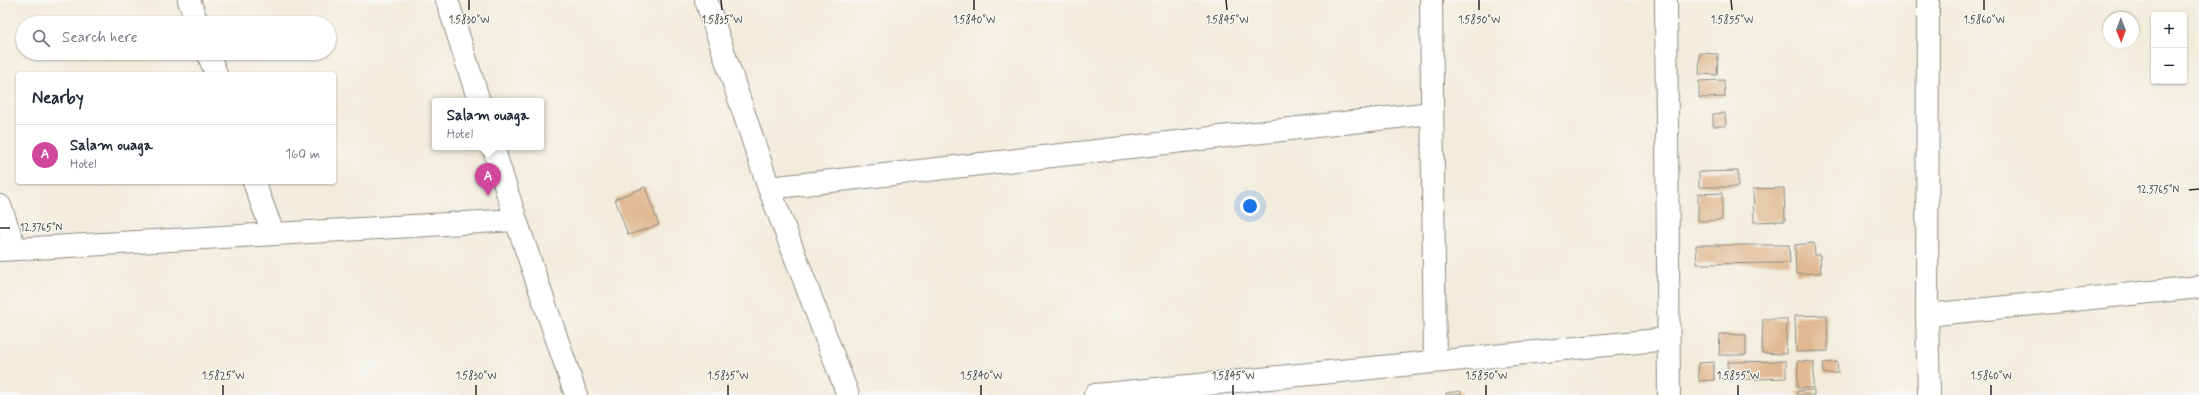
<!DOCTYPE html>
<html lang="en">
<head>
<meta charset="utf-8">
<style>
  body { margin:0; font-family:Mynerve,sans-serif; background:#f2f2f3; color:#1f2937 }
  .controls { position:absolute; right:12px; top:12px; display:grid; overflow:hidden; border-radius:4px; box-shadow:0 1px 3px #0004 }
  .controls button { width:36px; height:36px; display:grid; place-items:center; padding:0; border:0; border-bottom:1px solid #e0e1e3; background:#fff; color:#1f2937; font:20px sans-serif }
  .compass { position:absolute; left:2103px; top:12px; width:36px; height:36px; border-radius:50%; background:#fff; box-shadow:0 1px 3px #0004; rotate:179deg }
  .you { position:absolute; left:1250px; top:206px; width:14px; height:14px; margin:-10px; border:3px solid #fff; border-radius:50%; background:#1a73e8; box-shadow:0 0 0 6px #1a73e833 }
  .badge { display:grid; place-items:center; width:26px; height:26px; border-radius:50%; background:#ea580c; color:#fff; font-size:13px; font-weight:700 }
  .pin { position:absolute; translate:-50% -33px; filter:drop-shadow(0 1px 2px #0008) }
  .pin::after { content:''; position:absolute; top:21px; width:14px; height:12px; background:inherit; clip-path:polygon(0 0,100% 0,50% 100%) }
  .popup { position:absolute; left:432px; top:98px; width:112px; height:52px; box-sizing:border-box; display:grid; place-content:center; border-radius:4px; background:#fff; filter:drop-shadow(0 1px 3px #0005); font-size:13px; white-space:nowrap; color:#747a83 }
  .popup b { font-size:15px; color:#1f2937 }
  .popup::after { content:''; position:absolute; left:50%; top:100%; margin-left:-8px; border:8px solid transparent; border-top-color:#fff }
  .list { margin:0; padding:0; list-style:none }
  h2 { display:flex; justify-content:space-between; align-items:center; height:52px; margin:0; padding:0 16px; font-size:17px }
  h2 small { font-size:13px; font-weight:400; color:#747a83 }
  .list li { display:grid; grid-template-columns:26px 1fr auto; gap:12px; align-items:center; box-sizing:border-box; height:60px; padding:0 16px; border-top:1px solid #e0e1e3 }
  .list b { display:block; font-size:15px; white-space:nowrap }
  .list p { margin:0; font-size:13px; white-space:nowrap; color:#747a83 }
  .list em { font-size:13px; font-style:normal; color:#747a83 }
  .icon { flex:none; width:22px; height:22px; fill:none; stroke:currentColor; stroke-width:2; stroke-linecap:round; stroke-linejoin:round }
  .map { position:relative; flex:none; width:2199px; height:395px; overflow:hidden }
  .search { position:absolute; background:#fff; box-shadow:0 1px 3px #0004; left:16px; top:16px; width:320px; height:44px; display:flex; align-items:center; gap:10px; box-sizing:border-box; padding:0 14px; border-radius:22px; color:#747a83; font-size:15px }
  .panel { position:absolute; background:#fff; box-shadow:0 1px 3px #0004; left:16px; top:72px; width:320px; height:112px; border-radius:4px }
  .map>svg:first-child { display:block }
</style>
</head>
<body>
<div class="map">
<svg width="2199" height="395" viewBox="0 0 2199 395">
  <rect width="100%" height="100%" fill="#f6f6f2"/>
  <filter id="ink" filterUnits="userSpaceOnUse"><feTurbulence type="fractalNoise" baseFrequency=".025" numOctaves="2"/><feDisplacementMap in="SourceGraphic" scale="8" xChannelSelector="R" yChannelSelector="G"/><feConvolveMatrix kernelMatrix="1 2 1 2 8 2 1 2 1" color-interpolation-filters="sRGB"/></filter>
  <filter id="wash" filterUnits="userSpaceOnUse"><feTurbulence type="fractalNoise" baseFrequency=".012" numOctaves="4" result="noise"/><feDisplacementMap in="SourceGraphic" scale="16" xChannelSelector="R" yChannelSelector="G"/><feGaussianBlur stdDeviation="0.9" result="paint"/><feColorMatrix in="noise" values="0 0 0 0 0 0 0 0 0 0 0 0 0 0 0 0 0 1.4 0 .05"/><feComposite in="paint" operator="in"/></filter>
  <g filter="url(#wash)">
    <rect width="100%" height="100%" fill="#f2ecdb"/>
    <g id="blocks">
      <path fill="#e0b992" d="M1700 53 1718 54 1717 75 1699 74Z
        M1724 80 1725 97 1699 98V81Z
        M1725 113 1726 126H1713V114Z
        M1738 171V187H1699V172Z
        M645 187 659 225 628 235 615 199Z
        M1784 188 1785 221 1754 222 1753 189Z
        M1722 193V220L1698 221V194Z
        M1814 243 1815 255H1820L1821 273 1796 274 1795 245Z
        M1696 245H1789L1790 263 1697 264Z
        M1827 315 1828 351 1796 352 1795 316Z
        M1763 319H1787L1786 354 1762 353Z
        M1720 334 1746 335V355H1719Z
        M1786 361V378L1728 380V362Z
        M1798 361 1814 362 1813 388H1797Z
        M1714 362V380L1699 381 1698 363Z
        M1837 362 1838 373 1824 374 1823 363Z
        M1814 390V395H1797V391Z
        M1461 391V395H1446V393Z"/>
    </g>
  </g>
  <g filter="url(#ink)">
    <use href="#blocks" fill-opacity="0" stroke="#8e8c83" stroke-width="1"/>
    <g fill="none" stroke-linecap="round" stroke-linejoin="round">
      <g stroke="#8e8c83" stroke-width="24">
        <path id="minor" d="M189 0 197 23
          M447 0 479 101
          M706 0 769 188 848 395
          M1431 0 1435 361
          M1666 0 1669 395
          M1928 0 1927 315 1929 395
          M208 53 216 74
          M493 147 516 220 576 395
          M254 182 273 233
          M769 188 1432 113
          M0 206 15 248
          M0 250 516 220
          M1927 315 2199 287
          M1095 395 1668 339"/>
      </g>
      <use href="#minor" stroke="#fff" stroke-width="22"/>
    </g>
  </g>
  <path fill="none" stroke="#2b2b2b" stroke-width="1.5" d="M469 0V10M721 0 722 10M974 0V10M1226 0 1227 10M1479 0V10M1731 0 1732 10M1984 0V10M2189 190 2199 189M0 228H10M223 385V395M476 385V395M728 385V395M981 385V395M1233 385V395M1486 385V395M1738 385V395M1991 385V395"/>
  <g font-size="10" text-anchor="middle" fill="#2b2b2b" stroke="#f6f6f2" stroke-width="3" stroke-linejoin="round" paint-order="stroke">
    <text x="469" y="23">1.5830°W</text>
    <text x="722" y="23">1.5835°W</text>
    <text x="974" y="23">1.5840°W</text>
    <text x="1227" y="23">1.5845°W</text>
    <text x="1479" y="23">1.5850°W</text>
    <text x="1732" y="23">1.5855°W</text>
    <text x="1984" y="23">1.5860°W</text>
    <text x="2158" y="193">12.3765°N</text>
    <text x="41" y="231">12.3765°N</text>
    <text x="223" y="379">1.5825°W</text>
    <text x="476" y="379">1.5830°W</text>
    <text x="728" y="379">1.5835°W</text>
    <text x="981" y="379">1.5840°W</text>
    <text x="1233" y="379">1.5845°W</text>
    <text x="1486" y="379">1.5850°W</text>
    <text x="1738" y="379">1.5855°W</text>
    <text x="1991" y="379">1.5860°W</text>
  </g>
</svg>
<div class="controls">
<button>+</button>
<button>−</button>
</div>
<svg class="compass" viewBox="-18 -18 36 36"><path d="M0-13l5 13h-10z" fill="#e53935"/><path d="M0 13l5-13h-10z" fill="#747a83"/></svg>
<div class="you"></div>
<div class="pin badge" style="left:488px;top:196px;background:#d1479c">A</div>
<div class="popup"><b>Salam ouaga</b>Hotel</div>
<div class="search"><svg class="icon" aria-label="search" viewBox="0 0 24 24"><circle cx="10" cy="10" r="6"/><path d="M15 15l6 6"/></svg>Search here</div>
<section class="panel">
<h2>Nearby<small></small></h2>
<ul class="list">
<li><span class="badge" style="background:#d1479c">A</span><div><b>Salam ouaga</b><p>Hotel</p></div><em>160 m</em></li>
</ul>
</section>
</div>
</body>
</html>
